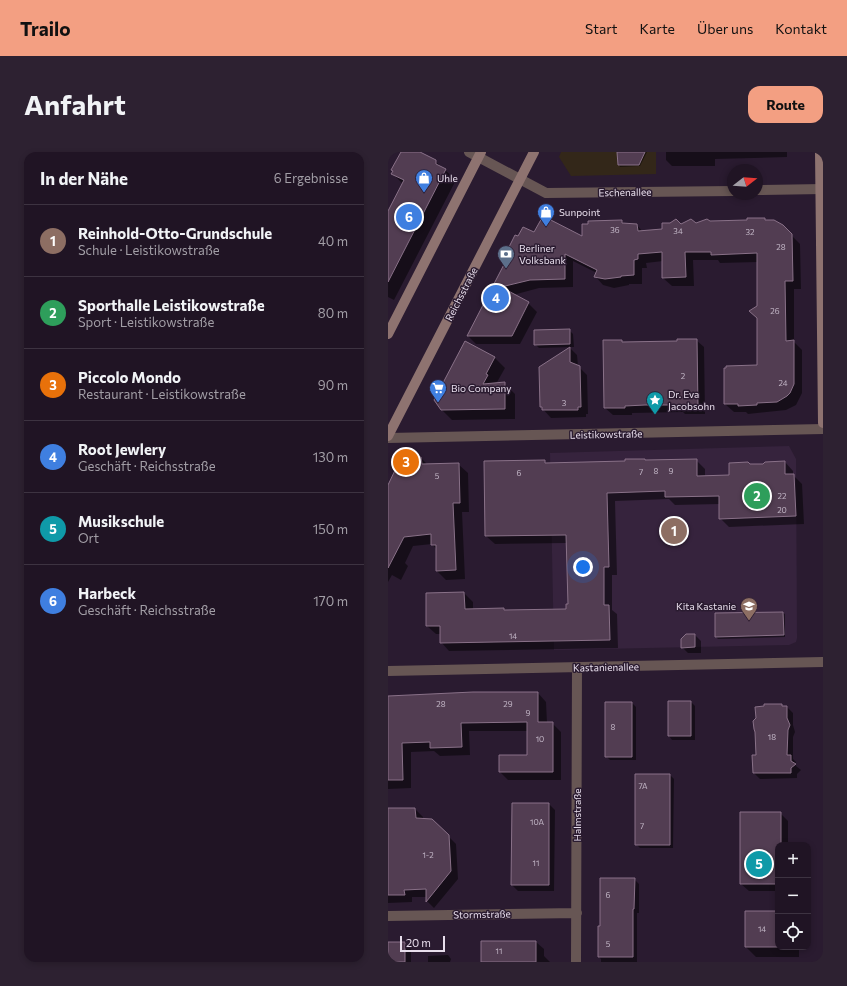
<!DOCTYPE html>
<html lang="de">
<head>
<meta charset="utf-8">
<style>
  body { margin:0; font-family:Commissioner,sans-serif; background:#2d2131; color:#f1f3f6 }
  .controls { position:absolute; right:12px; bottom:12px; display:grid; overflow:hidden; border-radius:8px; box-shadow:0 2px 6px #0003 }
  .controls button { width:36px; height:36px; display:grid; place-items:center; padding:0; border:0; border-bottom:1px solid #3d3341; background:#201424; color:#f1f3f6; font:20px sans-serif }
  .compass { position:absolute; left:339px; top:12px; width:36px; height:36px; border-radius:50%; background:#201424; box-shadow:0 2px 6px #0003; rotate:73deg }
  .scale { position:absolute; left:12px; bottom:10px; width:45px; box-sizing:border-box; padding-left:4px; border:2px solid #e8deec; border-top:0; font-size:11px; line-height:14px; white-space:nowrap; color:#e8deec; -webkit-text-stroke:3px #2a1b30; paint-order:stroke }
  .you { position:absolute; left:195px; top:415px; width:14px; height:14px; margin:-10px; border:3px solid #fff; border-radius:50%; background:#1a73e8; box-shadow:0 0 0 6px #1a73e833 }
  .badge { display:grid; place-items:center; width:26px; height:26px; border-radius:50%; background:#f39f82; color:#fff; font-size:13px; font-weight:700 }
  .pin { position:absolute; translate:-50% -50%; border:2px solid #fff; box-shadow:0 1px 4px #0006 }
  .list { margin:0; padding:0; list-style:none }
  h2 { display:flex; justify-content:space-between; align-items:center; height:52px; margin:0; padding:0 16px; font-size:17px }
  h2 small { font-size:13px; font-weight:400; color:#a29ea6 }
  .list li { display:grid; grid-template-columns:26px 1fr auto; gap:12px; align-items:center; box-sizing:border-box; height:72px; padding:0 16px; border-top:1px solid #3d3341 }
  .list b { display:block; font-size:15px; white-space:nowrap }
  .list p { margin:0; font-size:13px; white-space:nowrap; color:#a29ea6 }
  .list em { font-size:13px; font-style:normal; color:#a29ea6 }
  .icon { flex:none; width:22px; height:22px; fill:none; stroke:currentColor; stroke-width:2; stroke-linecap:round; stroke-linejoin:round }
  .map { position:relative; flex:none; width:435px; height:810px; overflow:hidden; border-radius:12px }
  header { display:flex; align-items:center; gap:24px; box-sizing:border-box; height:56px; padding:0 20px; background:#f39f82; color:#111 }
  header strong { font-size:19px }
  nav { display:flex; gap:22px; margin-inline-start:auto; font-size:14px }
  .intro { display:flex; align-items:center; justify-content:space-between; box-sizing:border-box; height:96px; padding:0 24px }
  h1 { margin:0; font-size:28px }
  .button { padding:10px 18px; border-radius:12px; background:#f39f82; color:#111; font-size:14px; font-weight:700 }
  main { display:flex; gap:24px; padding:0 24px }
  aside { flex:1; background:#201424; border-radius:12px; box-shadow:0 2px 6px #0003 }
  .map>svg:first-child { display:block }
</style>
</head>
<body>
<header>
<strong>Trailo</strong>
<nav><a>Start</a><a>Karte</a><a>Über uns</a><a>Kontakt</a></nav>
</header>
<div class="intro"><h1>Anfahrt</h1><a class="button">Route</a></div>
<main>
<aside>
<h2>In der Nähe<small>6 Ergebnisse</small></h2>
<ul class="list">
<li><span class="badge" style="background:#8d6e63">1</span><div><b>Reinhold-Otto-Grundschule</b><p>Schule · Leistikowstraße</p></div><em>40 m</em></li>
<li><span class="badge" style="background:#2e9e5b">2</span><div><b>Sporthalle Leistikowstraße</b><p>Sport · Leistikowstraße</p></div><em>80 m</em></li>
<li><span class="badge" style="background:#e8710a">3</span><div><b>Piccolo Mondo</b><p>Restaurant · Leistikowstraße</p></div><em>90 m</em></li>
<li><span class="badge" style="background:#3f7fe0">4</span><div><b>Root Jewlery</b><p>Geschäft · Reichsstraße</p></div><em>130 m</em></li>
<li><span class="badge" style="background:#0f9aa8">5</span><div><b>Musikschule</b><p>Ort</p></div><em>150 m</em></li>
<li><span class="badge" style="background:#3f7fe0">6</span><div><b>Harbeck</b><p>Geschäft · Reichsstraße</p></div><em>170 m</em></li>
</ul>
</aside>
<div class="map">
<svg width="435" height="810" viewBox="0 0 435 810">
  <rect width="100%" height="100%" fill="#2a1b30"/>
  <path fill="#332719" d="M173 0H268V22L183 24 171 5Z"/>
  <path fill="#36233d" d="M401 294 408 307 409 486 408 490 401 493 166 498 162 301Z"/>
  <path fill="#0007" d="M14 0H30L47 9 68 28 6 148 0 145V61L15 32 4 21Z
    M230 0H259L252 14 232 15 231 13Z
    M278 0H399V5L327 7V14H284L278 8Z
    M376 67 378 69 394 74 412 92 413 137H406V190L414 198V241L408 253 398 258 360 262 358 260H346L337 252 370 214V110L332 111 330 108H305L306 134H284L275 126V109L258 111 259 116H254V132H241V133L226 136 215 133 207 124 209 121 185 109V135L151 136 125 143 140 151 149 160 132 192H88L80 184 147 82 196 86 234 69 237 73H249L255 80 275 78 293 73Z
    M181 178 185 182 186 195 151 196 147 192Z
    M308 188 316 195 317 262H297L295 260 244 261V263H225L217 256 234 189 236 191 290 190Z
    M77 190 107 206 117 216 108 232 116 231 127 242V267L64 268 54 258Z
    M182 196 189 203 190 214 199 223 200 262H198V265L163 266 153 255Z
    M33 306 40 313 70 312 80 321 81 360H74L77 427 58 428 49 419V398L44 392 25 394 17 411 20 414 13 428 4 423 0 430V335Z
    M308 308 317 317V325L342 324 362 313 397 310 405 319V323L414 332 416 372 341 375 332 366V352L287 353 281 347 227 349 229 423H224V458L229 462 230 496 61 499 53 490V482H48L39 474 76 441 85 450V458L116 457 118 459 179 458 181 453 179 391 107 392 98 384 156 309 159 312Z
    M395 461 397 462V485L330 487 328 485Z
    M307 483 313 489V501H300L294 495Z
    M150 541 158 550 159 571H164L173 580V628H120L112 620 140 604V579H81L82 603 52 604 46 599 23 600V636L0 637V545Z
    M303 550 307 554V588H284L281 584Z
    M244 551 248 555V608H222L218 604Z
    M377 553H394L396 555H399L405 561V573L407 580 405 585V607L408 610V614L413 618 409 622V626L372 627 366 621Z
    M282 623 286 627 285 696H252L248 692Z
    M125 652H161L167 658 166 739H130L124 733Z
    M0 657H27L35 665V667L60 684 68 692 70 727 46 756 39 749V745H24V750L0 751Z
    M392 661 400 669V693H390V739H361L353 732Z
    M246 727 251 732V761H249V810H213V807L211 805 213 775Z
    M358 760H390V795H411V805H368L358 795Z
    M148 790 156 797V804L162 810H94Z
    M0 791H16L23 797V810H0Z
    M60 803 63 807 62 810H40V804Z"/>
  <path fill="#523d52" stroke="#897188" d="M13 0H32L48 8V12L58 17 0 130V59L16 28 3 22 5 19 3 18Z
    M229 0H257L251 13H230Z
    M155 64 194 84V72H200V69L234 68V71L249 72 250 79 274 77V71H282L288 67 293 72 303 67 308 71 319 67 322 69 359 68V66H377V68H386L395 73 404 82 405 129H397L398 189 406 188V232L402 241 399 244 389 250 369 251V253L350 254V252H336V216H338V214L369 213V166L361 159 369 154V101L323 103V100H297L298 125 274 126V100L250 102V107L246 108V123L233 124V125L217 127 206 125 209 118 177 102V127L142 128 113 135 141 150 124 184H79L124 97 121 95 127 83 130 84 135 75 146 80Z
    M182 177V192L146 193V178Z
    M289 187H309L310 255H288V253H257L237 254V256H216L215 188H234V190L289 189Z
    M77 189 107 205 98 222 100 223 95 232 117 230V257L53 258 46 248Z
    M182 195V210L192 214 193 255H190V258H154V255H152L151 215Z
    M33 305 34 312 71 311 72 351H65L68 418 48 419V393H43V382L16 385 0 416V333L10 312 18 306Z
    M237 307H257V308L309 307V324L341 323V311L360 310 362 312H375L377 310 397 309V322H406L408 364 331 367V344L277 345V339L219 341 221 415H216V453H221L222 488 52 491V474H38V441L76 440 77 457 116 456V458L178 457V452H180L178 383 97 384 96 309 157 308V311L237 309Z
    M395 460 396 483 327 485V461Z
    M298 482H307V495L293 496V487Z
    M85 540H150V570H165V620H111V603H139V570L73 571 74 595 42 596V590L14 591 15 628H0V544Z
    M280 549H303V584H280Z
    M217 550H244V605H217Z
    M376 552H394V554H399V566L402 573 400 578 399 603H403V609L408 612 403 616V621H365L364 603H368L367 580 366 577 365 569 368 566 367 555 376 554Z
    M247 622H282V693H247Z
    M124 651H161V733H123Z
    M0 656H27L28 666 44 667 61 683 63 719 38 750V737L16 738 17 743H0Z
    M352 660H393V693H390V732H352Z
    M212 726H247L246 757H245V805H210V774H212Z
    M357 759H390V795H357Z
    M93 789H148V810H93Z
    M0 790H17V810H0Z"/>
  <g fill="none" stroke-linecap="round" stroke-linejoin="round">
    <path stroke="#675654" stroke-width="10" d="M81 0 158 41 345 39
      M369 38 435 37
      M0 286 435 277
      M0 519 435 510
      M0 764 189 761
      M188 810 189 515"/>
    <path stroke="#8e7370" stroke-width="10" d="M432 0 435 271
      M0 182 93 0
      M0 284 146 0"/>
  </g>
  <defs>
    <g id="shop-pin" transform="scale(0.9)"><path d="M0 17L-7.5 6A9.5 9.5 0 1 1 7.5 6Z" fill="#3f7fe0" stroke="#2a1b30"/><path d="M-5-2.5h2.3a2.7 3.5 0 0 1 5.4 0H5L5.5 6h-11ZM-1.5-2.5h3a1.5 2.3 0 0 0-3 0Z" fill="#fff"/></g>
    <g id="bank-pin" transform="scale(0.9)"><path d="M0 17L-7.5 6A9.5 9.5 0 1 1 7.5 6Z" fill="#5c6f8a" stroke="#2a1b30"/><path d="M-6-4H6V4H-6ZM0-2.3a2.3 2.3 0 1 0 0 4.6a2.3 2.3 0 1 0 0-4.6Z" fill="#fff"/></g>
    <g id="supermarket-pin" transform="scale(0.9)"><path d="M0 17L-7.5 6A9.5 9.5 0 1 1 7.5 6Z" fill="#3f7fe0" stroke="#2a1b30"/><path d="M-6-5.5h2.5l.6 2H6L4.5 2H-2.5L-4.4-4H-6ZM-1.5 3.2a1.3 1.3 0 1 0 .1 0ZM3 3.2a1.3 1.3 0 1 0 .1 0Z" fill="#fff"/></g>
    <g id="sight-pin" transform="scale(0.9)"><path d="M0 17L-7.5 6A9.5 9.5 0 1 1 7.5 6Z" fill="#0f9aa8" stroke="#2a1b30"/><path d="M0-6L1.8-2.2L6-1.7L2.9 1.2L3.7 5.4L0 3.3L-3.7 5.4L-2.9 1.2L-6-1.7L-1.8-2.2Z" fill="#fff"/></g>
    <g id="school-pin" transform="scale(0.9)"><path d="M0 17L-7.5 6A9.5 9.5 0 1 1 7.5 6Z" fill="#8d6e63" stroke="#2a1b30"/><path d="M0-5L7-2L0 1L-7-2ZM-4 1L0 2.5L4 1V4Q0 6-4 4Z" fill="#fff"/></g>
  </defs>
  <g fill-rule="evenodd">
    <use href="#shop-pin" x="36" y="26"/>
    <use href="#shop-pin" x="158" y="60"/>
    <use href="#bank-pin" x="118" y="102"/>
    <use href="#supermarket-pin" x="50" y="236"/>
    <use href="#sight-pin" x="267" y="248"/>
    <use href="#school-pin" x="361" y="454"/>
  </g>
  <g text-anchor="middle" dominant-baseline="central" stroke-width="3" stroke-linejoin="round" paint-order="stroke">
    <g font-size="8" fill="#c2b6c6">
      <text x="227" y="78">36</text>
      <text x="290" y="79">34</text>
      <text x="362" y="80">32</text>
      <text x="393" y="95">28</text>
      <text x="387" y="159">26</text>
      <text x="295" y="224">2</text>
      <text x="395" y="231">24</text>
      <text x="176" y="251">3</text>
      <text x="268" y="319">8</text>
      <text x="283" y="319">9</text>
      <text x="253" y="320">7</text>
      <text x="131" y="321">6</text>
      <text x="49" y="324">5</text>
      <text x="394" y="344">22</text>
      <text x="394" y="358">20</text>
      <text x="125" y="484">14</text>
      <text x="53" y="552">28</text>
      <text x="120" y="552">29</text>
      <text x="140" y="561">9</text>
      <text x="225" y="575">8</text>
      <text x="384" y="585">18</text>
      <text x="152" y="587">10</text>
      <text x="255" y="634">7A</text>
      <text x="149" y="670">10A</text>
      <text x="254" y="674">7</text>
      <text x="40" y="703">1-2</text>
      <text x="148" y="711">11</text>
      <text x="220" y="743">6</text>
      <text x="374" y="777">14</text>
      <text x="220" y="792">5</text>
      <text x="111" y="799">11</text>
    </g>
    <g font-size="10" fill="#e8deec" stroke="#2a1b30" text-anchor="start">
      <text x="49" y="26">Uhle</text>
      <text x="171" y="60">Sunpoint</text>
      <text x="131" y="96">Berliner<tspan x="131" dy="12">Volksbank</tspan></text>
      <text x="63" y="236">Bio Company</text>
      <text x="280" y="242">Dr. Eva<tspan x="280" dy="12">Jacobsohn</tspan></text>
      <text x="348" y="454" text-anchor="end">Kita Kastanie</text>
    </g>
    <g font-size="10" fill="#e8deec" stroke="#2a1b30">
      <text transform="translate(237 40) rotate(-1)">Eschenallee</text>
      <text transform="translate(73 142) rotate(-63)">Reichsstraße</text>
      <text transform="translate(218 282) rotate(-1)">Leistikowstraße</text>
      <text transform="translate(218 515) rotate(-1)">Kastanienallee</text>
      <text transform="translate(189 663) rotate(-90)">Halmstraße</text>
      <text transform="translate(94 762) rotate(-1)">Stormstraße</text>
    </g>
  </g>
</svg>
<div class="controls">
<button>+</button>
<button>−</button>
<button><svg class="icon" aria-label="locate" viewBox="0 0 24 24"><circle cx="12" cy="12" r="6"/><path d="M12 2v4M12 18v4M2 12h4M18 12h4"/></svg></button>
</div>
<svg class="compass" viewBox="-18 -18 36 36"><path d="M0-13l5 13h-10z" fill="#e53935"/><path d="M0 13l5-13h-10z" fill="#a29ea6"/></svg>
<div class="scale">20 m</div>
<div class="you"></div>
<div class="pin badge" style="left:286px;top:379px;background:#8d6e63">1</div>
<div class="pin badge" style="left:369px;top:344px;background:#2e9e5b">2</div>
<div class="pin badge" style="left:18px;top:310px;background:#e8710a">3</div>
<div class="pin badge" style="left:108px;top:146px;background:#3f7fe0">4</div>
<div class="pin badge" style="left:371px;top:712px;background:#0f9aa8">5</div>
<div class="pin badge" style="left:21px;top:65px;background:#3f7fe0">6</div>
</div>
</main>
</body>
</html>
